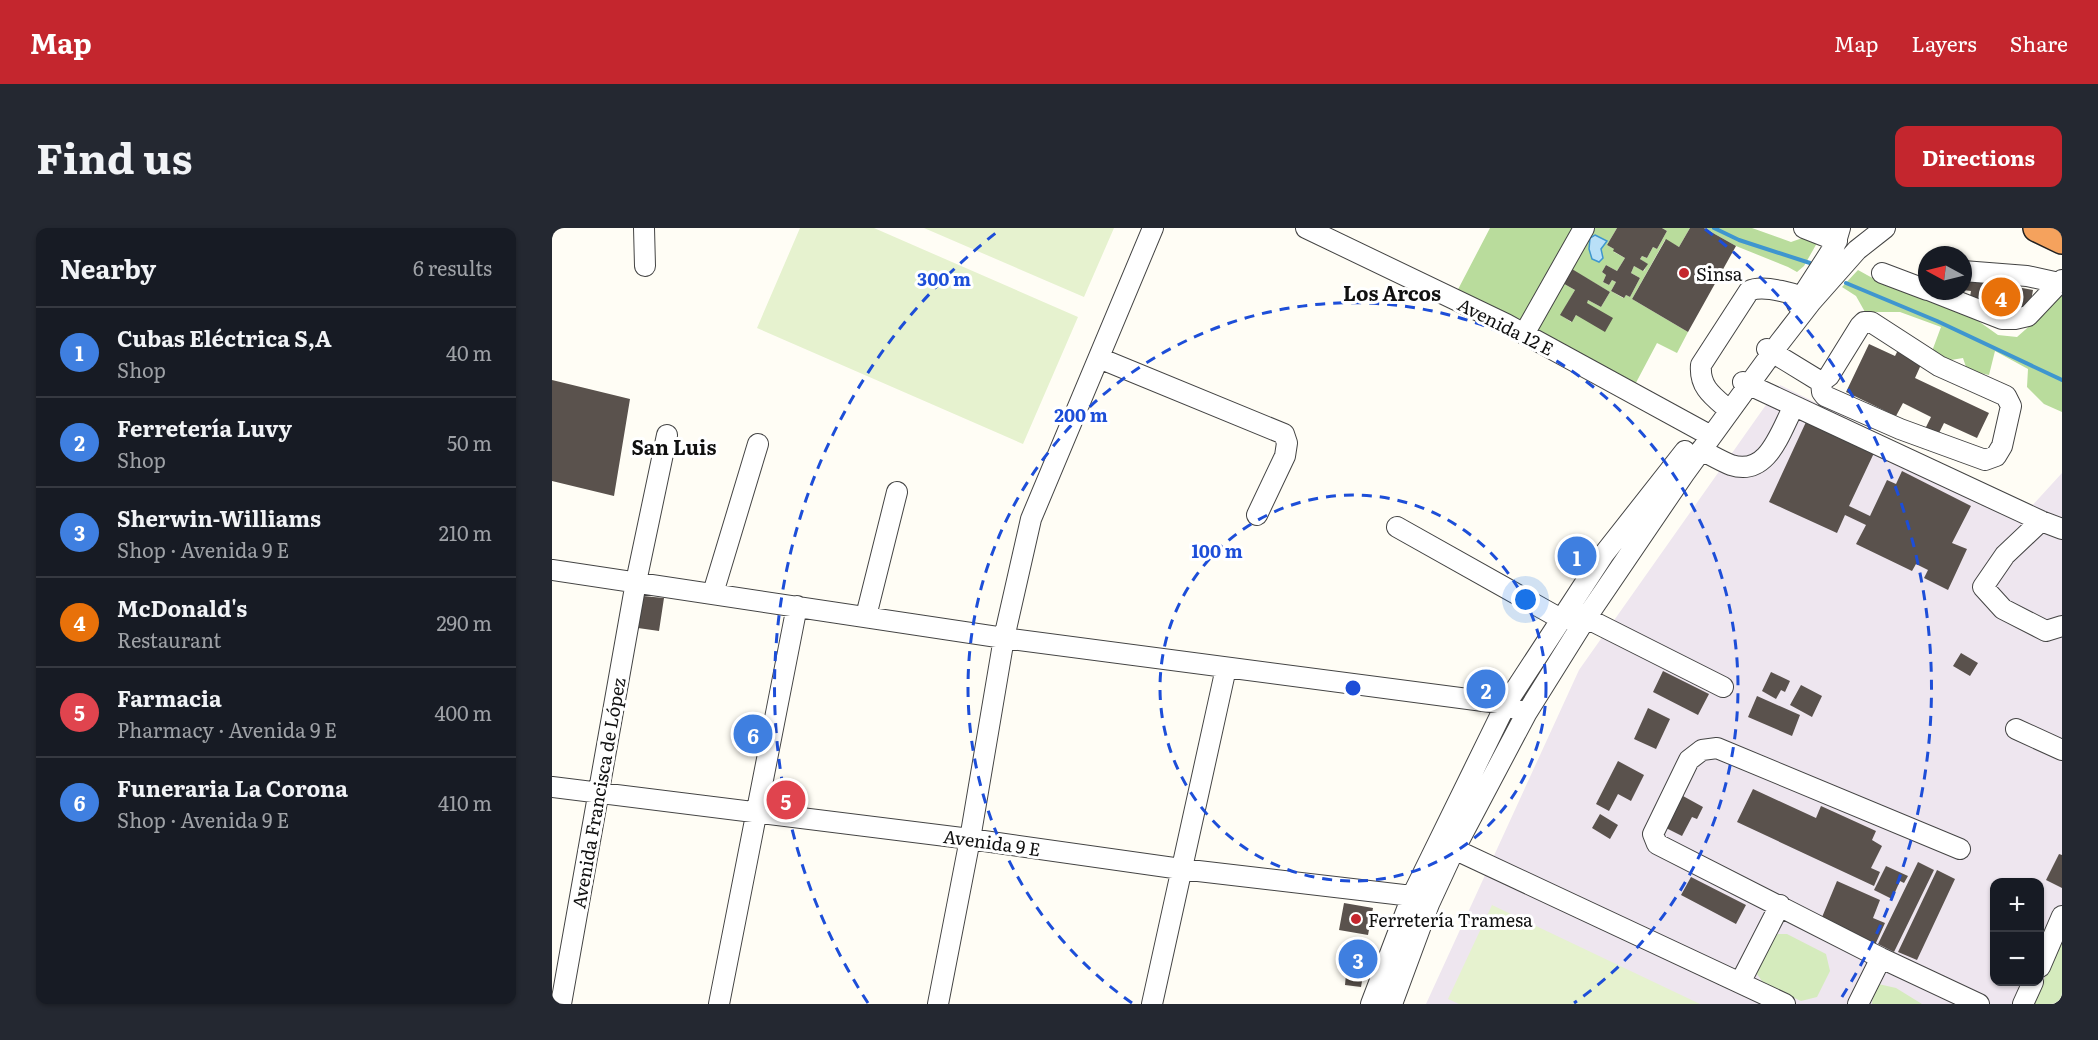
<!DOCTYPE html>
<html lang="en">
<head>
<meta charset="utf-8">
<style>
  body { margin:0; font-family:Literata,serif; background:#242831; color:#f1f3f6 }
  .controls { position:absolute; right:18px; bottom:18px; display:grid; overflow:hidden; border-radius:12px; box-shadow:0 2px 4px #0004 }
  .controls button { width:54px; height:54px; display:grid; place-items:center; padding:0; border:0; border-bottom:2px solid #363941; background:#171b24; color:#f1f3f6; font:30px sans-serif }
  .compass { position:absolute; left:1366px; top:18px; width:54px; height:54px; border-radius:50%; background:#171b24; box-shadow:0 2px 4px #0004; rotate:277deg }
  .you { position:absolute; left:974px; top:372px; width:21px; height:21px; margin:-15px; border:4px solid #fff; border-radius:50%; background:#1a73e8; box-shadow:0 0 0 9px #1a73e833 }
  .badge { display:grid; place-items:center; width:39px; height:39px; border-radius:50%; background:#c4262e; color:#fff; font-size:20px; font-weight:700 }
  .pin { position:absolute; translate:-50% -50%; border:3px solid #fff; box-shadow:0 2px 6px #0006 }
  .list { margin:0; padding:0; list-style:none }
  h2 { display:flex; justify-content:space-between; align-items:center; height:78px; margin:0; padding:0 24px; font-size:26px }
  h2 small { font-size:20px; font-weight:400; color:#9ea1a6 }
  .list li { display:grid; grid-template-columns:39px 1fr auto; gap:18px; align-items:center; box-sizing:border-box; height:90px; padding:0 24px; border-top:2px solid #363941 }
  .list b { display:block; font-size:22px; white-space:nowrap }
  .list p { margin:0; font-size:20px; white-space:nowrap; color:#9ea1a6 }
  .list em { font-size:20px; font-style:normal; color:#9ea1a6 }
  .map { position:relative; flex:none; width:1510px; height:776px; overflow:hidden; border-radius:12px }
  header { display:flex; align-items:center; gap:36px; box-sizing:border-box; height:84px; padding:0 30px; background:#c4262e; color:#fff }
  header strong { font-size:28px }
  nav { display:flex; gap:33px; margin-inline-start:auto; font-size:21px }
  .intro { display:flex; align-items:center; justify-content:space-between; box-sizing:border-box; height:144px; padding:0 36px }
  h1 { margin:0; font-size:42px }
  .button { padding:15px 27px; border-radius:12px; background:#c4262e; color:#fff; font-size:21px; font-weight:700 }
  main { display:flex; gap:36px; padding:0 36px }
  aside { flex:1; background:#171b24; border-radius:12px; box-shadow:0 2px 4px #0004 }
  .map>svg:first-child { display:block }
</style>
</head>
<body>
<header>
<strong>Map</strong>
<nav><a>Map</a><a>Layers</a><a>Share</a></nav>
</header>
<div class="intro"><h1>Find us</h1><a class="button">Directions</a></div>
<main>
<aside>
<h2>Nearby<small>6 results</small></h2>
<ul class="list">
<li><span class="badge" style="background:#3f7fe0">1</span><div><b>Cubas Eléctrica S,A</b><p>Shop</p></div><em>40 m</em></li>
<li><span class="badge" style="background:#3f7fe0">2</span><div><b>Ferretería Luvy</b><p>Shop</p></div><em>50 m</em></li>
<li><span class="badge" style="background:#3f7fe0">3</span><div><b>Sherwin-Williams</b><p>Shop · Avenida 9 E</p></div><em>210 m</em></li>
<li><span class="badge" style="background:#e8710a">4</span><div><b>McDonald's</b><p>Restaurant</p></div><em>290 m</em></li>
<li><span class="badge" style="background:#e0444e">5</span><div><b>Farmacia</b><p>Pharmacy · Avenida 9 E</p></div><em>400 m</em></li>
<li><span class="badge" style="background:#3f7fe0">6</span><div><b>Funeraria La Corona</b><p>Shop · Avenida 9 E</p></div><em>410 m</em></li>
</ul>
</aside>
<div class="map">
<svg width="1510" height="776" viewBox="0 0 1510 776">
  <rect width="100%" height="100%" fill="#fffdf5"/>
  <path fill="#eee6ef" fill-rule="evenodd" d="M1228 157 1478 280 1510 245V776H874L1027 442ZM1442 654H1488V754H1442Z"/>
  <path fill="#d5ebbd" d="M1226 706H1235L1274 726 1278 743 1265 769 1249 773 1212 756 1205 746V740L1221 709Z
    M1510 711V776H1481Z
    M1322 755 1344 760 1370 776H1320Z"/>
  <path fill="#b9dc9c" fill-rule="evenodd" d="M938 0H1065L1055 17 1062 21V24L1073 30 1065 43 1054 37 1050 44 1054 47 1051 54 1057 57 1060 52 1064 54 1059 63 1071 70 1074 67 1078 69 1088 50 1079 45 1082 38 1092 43 1095 36 1088 31 1090 28 1095 30 1101 19 1105 21 1115 3 1110 0H1138L1127 19 1113 12 1080 71 1136 104 1125 125 1105 115 1078 166 901 71ZM1015 39 1058 64 1049 79 1036 72 1019 94 1009 87 1023 62 1007 53Z
    M1152 0H1200L1239 14 1259 7 1265 15 1252 38 1245 44 1236 39 1184 18Z
    M1306 42 1324 52 1352 59 1402 83 1415 85 1446 107 1465 109 1499 79 1510 66V184L1492 176 1475 159 1476 141 1443 123 1437 147 1415 142 1411 130 1393 133 1379 126 1389 99 1348 84H1313L1304 68 1290 59Z"/>
  <path fill="#e6f2cf" d="M248 0H322L526 89 471 216 205 100Z
    M372 0H562L532 69Z
    M940 677 1148 776H907L896 771Z"/>
  <path fill="#b9e0f7" stroke="#3f96cf" stroke-width="1.5" d="M1043 7 1055 13 1049 21 1051 30 1047 34 1040 31 1037 21 1038 10Z"/>
  <g fill="none" stroke-linecap="round" stroke-linejoin="round">
    <path stroke="#3f96cf" stroke-width="4" d="M1162 0 1187 12 1258 35
      M1294 55 1385 93 1510 152"/>
  </g>
  <path fill="#5a524d" d="M1065 0H1110L1115 3 1105 21 1101 19 1095 30 1090 28 1088 31 1096 36 1091 43 1082 38 1079 45 1088 50 1078 69 1074 67 1072 70 1059 63 1064 54 1060 52 1057 57 1051 54 1054 47 1050 44 1054 37 1065 43 1073 30 1061 23 1062 21 1055 17Z
    M1138 0H1152L1184 18 1136 104 1080 71 1114 11 1127 19Z
    M1015 38 1058 64 1049 79 1036 72 1035 75 1061 90 1053 104 1024 87 1020 94 1008 87 1023 62 1007 53Z
    M1411 49 1481 62 1477 85 1417 74 1419 63 1411 62Z
    M1317 116 1343 128 1348 118 1372 130 1363 150 1437 185 1425 210 1392 195 1386 207 1373 201 1379 189 1351 175 1344 188 1294 164Z
    M0 152 78 171 62 268 0 253Z
    M1254 194 1322 225 1297 278 1318 288 1335 252 1344 256 1350 243 1419 278 1400 315 1415 321 1396 362 1372 350 1376 342 1364 336 1360 343 1304 316 1314 297 1293 287 1285 305 1217 274Z
    M1016 311 1044 327 1033 345 1006 328Z
    M91 368 112 370 107 403 86 400Z
    M1409 425 1426 435 1418 448 1401 438Z
    M1111 443 1157 466 1146 487 1101 464Z
    M1219 444 1238 453 1233 464 1229 462 1224 471 1210 463Z
    M929 452 944 458 939 470 924 464Z
    M1249 457 1270 468 1260 489 1238 477Z
    M1205 468 1248 487 1240 508 1196 489Z
    M1096 480 1118 491 1104 521 1082 511Z
    M190 497 213 500 211 515 188 511Z
    M1066 533 1092 547 1079 573 1066 566 1057 583 1044 576Z
    M1201 561 1264 590 1269 578 1324 603 1320 612 1330 618 1319 640 1328 644 1322 658 1185 594Z
    M221 565 249 570 247 579 220 575Z
    M1131 568 1151 579 1145 591 1140 589 1130 608 1114 600Z
    M1048 586 1066 597 1058 611 1040 600Z
    M1507 626 1510 627V660L1494 652Z
    M1366 634 1382 642 1342 724 1326 716Z
    M1334 638 1356 648 1352 655 1348 653 1340 671 1322 662Z
    M1385 642 1403 651 1365 732 1346 724Z
    M1139 649 1194 677 1184 696 1129 667Z
    M1285 653 1328 672 1321 690 1333 695 1323 717 1268 694Z
    M792 675 821 680 816 707 787 702Z
    M799 725 815 728 814 738 797 734Z
    M794 746 811 748 809 759 793 757Z"/>
  <g fill="none" stroke-linecap="round" stroke-linejoin="round">
    <g stroke="#444" stroke-width="22">
      <path id="minor" d="M92 0 93 38
        M754 0 954 96 1159 208
        M1252 0 1285 13
        M1411 43 1475 48 1507 55
        M1330 45 1375 62
        M1379 63 1450 91H1463L1476 88 1510 52
        M1245 76 1283 17 1288 0
        M1312 94H1319L1387 138 1454 168 1459 178 1450 218 1444 228 1433 232 1348 201 1273 168 1270 164 1269 154 1277 148 1308 98Z
        M972 106 1032 0
        M1215 121 1269 154
        M547 130 732 206 735 215 733 228 705 287
        M1191 154 1489 293 1510 301
        M1178 183C1162 169 1147 160 1149 137L1197 63C1211 56 1247 66 1259 74
        M1149 222C1159 227 1169 233 1179 237 1216 249 1228 204 1242 178
        M1489 293 1453 327 1431 359 1451 381 1494 403 1510 398
        M845 299 1009 391 1034 390 1171 459
        M0 342 452 410 954 476 974 486
        M161 365 206 216
        M314 388 345 264
        M1464 501 1510 522
        M0 559 418 611 629 641 860 668 871 673
        M891 616 1233 776
        M1408 621 1165 520 1150 522 1137 532 1101 606 1105 616 1329 730 1427 776
        M1488 739 1510 688
        M1188 755 1228 677
        M9 776 84 354 115 207
        M167 776 245 378
        M386 776 418 611 452 410 479 291 601 0
        M600 776 674 440
        M819 776 860 668 954 476 1052 326 1133 223
        M840 776 877 676 902 622 974 486 1034 390 1132 246 1228 114 1259 74 1305 22 1333 0
        M1306 776 1329 730
        M1471 776 1481 754"/>
    </g>
    <g stroke="#222" stroke-width="30">
      <path id="highway" d="M1485 0 1510 12"/>
    </g>
    <use href="#minor" stroke="#fff" stroke-width="20"/>
    <use href="#highway" stroke="#f5a25d" stroke-width="27"/>
  </g>
  <g fill="none" stroke="#1d4ed8" stroke-width="3" stroke-dasharray="10 8">
    <circle cx="801" cy="460" r="193"/>
    <path d="M580 775A385 385 0 1 1 1022 775"/>
    <path d="M316 775A578 578 0 0 1 449 1M1153 1A578 578 0 0 1 1286 775"/>
  </g>
  <g fill="#c4262e" stroke="#fff" stroke-width="2">
    <circle cx="1132" cy="45" r="6"/>
    <circle cx="804" cy="691" r="6"/>
  </g>
  <g text-anchor="middle" dominant-baseline="central" stroke-width="6" stroke-linejoin="round" paint-order="stroke">
    <g font-size="18" fill="#111" stroke="#fff" text-anchor="start">
      <text x="1144" y="45">Sinsa</text>
      <text x="816" y="691">Ferretería Tramesa</text>
    </g>
    <g font-size="18" fill="#111" stroke="#fff">
      <text transform="translate(954 98) rotate(27)">Avenida 12 E</text>
      <text transform="translate(46 565) rotate(-80)">Avenida Francisca de López</text>
      <text transform="translate(440 614) rotate(8)">Avenida 9 E</text>
    </g>
    <g font-size="20" font-weight="bold" fill="#111" stroke="#fff">
      <text x="840" y="64">Los Arcos</text>
      <text x="122" y="218">San Luis</text>
    </g>
  </g>
  <circle cx="801" cy="460" r="9" fill="#1d4ed8" stroke="#fff" stroke-width="3"/>
  <g font-size="18" text-anchor="middle" font-weight="bold" fill="#1d4ed8" stroke="#fff" stroke-width="6" stroke-linejoin="round" paint-order="stroke">
    <text x="392" y="58">300 m</text>
    <text x="529" y="194">200 m</text>
    <text x="665" y="330">100 m</text>
  </g>
</svg>
<div class="controls">
<button>+</button>
<button>−</button>
</div>
<svg class="compass" viewBox="-18 -18 36 36"><path d="M0-13l5 13h-10z" fill="#e53935"/><path d="M0 13l5-13h-10z" fill="#9ea1a6"/></svg>
<div class="you"></div>
<div class="pin badge" style="left:1025px;top:328px;background:#3f7fe0">1</div>
<div class="pin badge" style="left:934px;top:461px;background:#3f7fe0">2</div>
<div class="pin badge" style="left:806px;top:731px;background:#3f7fe0">3</div>
<div class="pin badge" style="left:1449px;top:69px;background:#e8710a">4</div>
<div class="pin badge" style="left:234px;top:572px;background:#e0444e">5</div>
<div class="pin badge" style="left:201px;top:506px;background:#3f7fe0">6</div>
</div>
</main>
</body>
</html>
